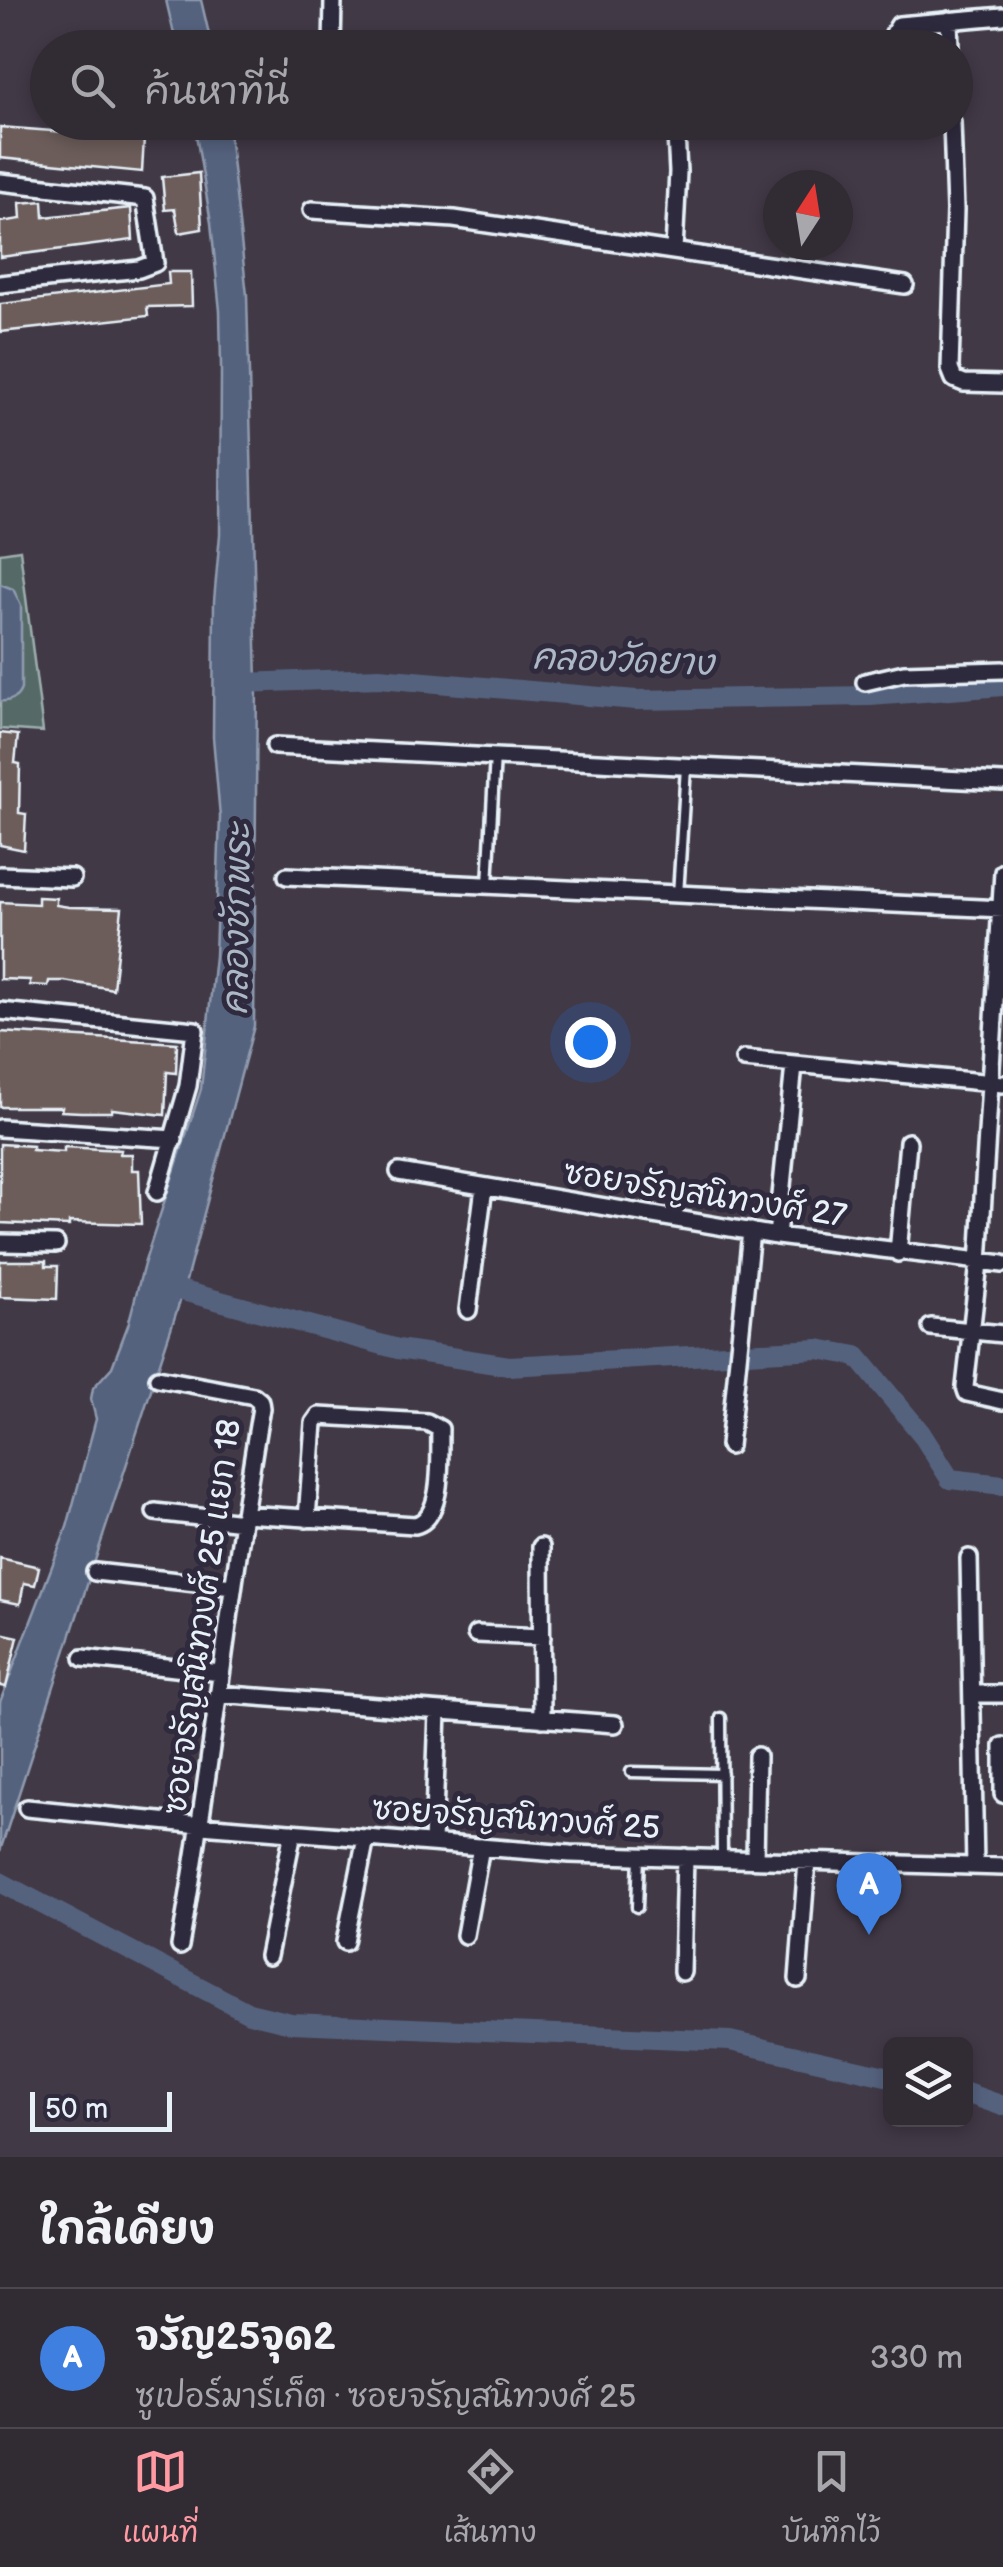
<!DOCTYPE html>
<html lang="th">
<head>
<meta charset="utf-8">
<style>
  body { margin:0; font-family:"Balsamiq Sans","Playpen Sans Thai",sans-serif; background:#3d3740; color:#f1f3f6 }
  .controls { position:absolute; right:30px; bottom:30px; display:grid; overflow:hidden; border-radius:15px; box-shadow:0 5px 15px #0003 }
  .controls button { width:90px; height:90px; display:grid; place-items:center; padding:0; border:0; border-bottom:2px solid #4c474f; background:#312b34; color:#f1f3f6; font:50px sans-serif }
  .compass { position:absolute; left:763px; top:170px; width:90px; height:90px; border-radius:50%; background:#312b34; box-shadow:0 5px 15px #0003; rotate:12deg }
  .scale { position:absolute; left:30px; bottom:25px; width:142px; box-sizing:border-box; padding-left:10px; border:5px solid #e8f1f8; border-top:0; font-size:28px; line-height:35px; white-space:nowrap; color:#e8f1f8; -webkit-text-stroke:8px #2f2a3d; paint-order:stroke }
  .you { position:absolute; left:590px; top:1042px; width:35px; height:35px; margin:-25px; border:8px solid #fff; border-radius:50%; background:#1a73e8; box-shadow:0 0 0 15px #1a73e833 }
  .badge { display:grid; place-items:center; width:65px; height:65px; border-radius:50%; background:#ff9aa2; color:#fff; font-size:32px; font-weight:700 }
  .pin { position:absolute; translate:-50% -82px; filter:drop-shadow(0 2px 5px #0008) }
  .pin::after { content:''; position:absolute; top:52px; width:35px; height:30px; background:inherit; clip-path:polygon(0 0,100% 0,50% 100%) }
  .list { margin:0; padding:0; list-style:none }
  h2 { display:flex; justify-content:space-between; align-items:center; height:130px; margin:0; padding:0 40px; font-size:42px }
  h2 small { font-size:32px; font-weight:400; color:#a8a7ac }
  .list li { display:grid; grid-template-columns:65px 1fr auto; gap:30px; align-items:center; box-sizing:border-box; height:140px; padding:0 40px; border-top:2px solid #4c474f }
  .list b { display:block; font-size:38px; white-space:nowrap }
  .list p { margin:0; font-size:32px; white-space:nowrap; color:#a8a7ac }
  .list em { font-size:32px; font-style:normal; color:#a8a7ac }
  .icon { flex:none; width:55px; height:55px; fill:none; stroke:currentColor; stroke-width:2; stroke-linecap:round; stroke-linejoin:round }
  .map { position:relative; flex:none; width:1003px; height:2157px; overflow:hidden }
  .search { position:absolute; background:#312b34; box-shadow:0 5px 15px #0003; left:30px; right:30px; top:30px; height:110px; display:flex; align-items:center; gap:25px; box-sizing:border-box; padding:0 35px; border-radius:55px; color:#a8a7ac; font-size:38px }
  .sheet { height:270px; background:#312b34 }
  nav { display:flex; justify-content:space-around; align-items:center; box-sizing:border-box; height:140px; border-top:2px solid #4c474f; background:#312b34; font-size:28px; color:#a8a7ac }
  nav a { display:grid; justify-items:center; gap:5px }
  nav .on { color:#ff9aa2 }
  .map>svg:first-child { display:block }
</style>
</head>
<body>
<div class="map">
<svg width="1003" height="2157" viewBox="0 0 1003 2157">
  <rect width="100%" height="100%" fill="#413946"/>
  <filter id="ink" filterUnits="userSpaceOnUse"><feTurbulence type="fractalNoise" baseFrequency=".01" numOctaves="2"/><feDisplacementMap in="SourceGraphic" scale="20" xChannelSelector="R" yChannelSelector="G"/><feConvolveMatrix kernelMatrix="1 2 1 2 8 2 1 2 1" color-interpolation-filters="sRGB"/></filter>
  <g filter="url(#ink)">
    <path fill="#556b66" stroke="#9eaeaf" stroke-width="2.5" d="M20 550 43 732 0 729V553Z"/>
    <path fill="#55627e" stroke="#909baf" stroke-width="2.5" d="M166 0H201L212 47H177Z
      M194 123H228L247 295 257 683 254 1026 183 1292 0 1851V1702L67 1527 96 1419 91 1399 93 1388 112 1367 128 1325 144 1264 201 1089 215 956 220 817 213 737 214 601 220 534 221 367 220 311 211 223Z
      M0 584 13 589 21 605V689C18 698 10 702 0 701Z"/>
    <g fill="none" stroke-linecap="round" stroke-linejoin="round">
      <path stroke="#55627e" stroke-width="20" d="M241 683 379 678 636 700 870 696 1003 686
        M168 1287 398 1349 509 1366 818 1349 857 1356 921 1433 950 1479 1003 1485
        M0 1882 249 2013 291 2023 730 2041 890 2077
        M966 2093 1003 2106"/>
    </g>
    <path fill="#6c5d5a" stroke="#e8f1f8" stroke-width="2.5" d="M0 127 144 138 142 172 0 158Z
      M199 173 202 229 179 233 175 209 165 210 162 177Z
      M43 201 44 217 131 208 133 240 0 257V222L21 219 20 203Z
      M168 272H191L192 306 147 307 148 316 0 332V304L169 284Z
      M0 733 18 735 15 763 20 764 19 813 26 814 24 850 0 845Z
      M38 897 56 898V905L69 907 122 908 113 989 64 981H49L48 986 30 985V980L0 979V902L38 904Z
      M0 1032 177 1043 176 1073 167 1072 165 1115 112 1109V1112H81L61 1111 62 1107H0Z
      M0 1144 33 1146 32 1150 64 1152V1147L121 1150 120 1154H132V1170H139L141 1224 69 1222V1226L0 1223Z
      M0 1261H46V1266H58L57 1299 0 1297Z
      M0 1558 39 1567 35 1585 24 1583 20 1604 0 1600Z
      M0 1633 18 1637 6 1687 0 1686Z"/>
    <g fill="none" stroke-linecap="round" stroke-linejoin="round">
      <g stroke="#e8f1f8" stroke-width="15">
        <path id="lane" d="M488 885 495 755
          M678 895 686 767
          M721 1718 722 1858
          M631 1772 722 1774
          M637 1907 639 1856"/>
      </g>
      <g stroke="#e8f1f8" stroke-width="22">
        <path id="street" d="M949 20 950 48
          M332 48 333 0
          M894 48V33L899 25 1003 16
          M952 122 955 210 950 369 954 379 964 383 1003 384
          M0 182 145 198 155 263 139 269 0 284
          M312 210 454 219 905 285
          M674 250 678 172 676 134 679 122
          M865 682 904 673 1003 670
          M275 746 1003 782
          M1003 872 979 1263 965 1387 967 1393 1003 1401
          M0 875 72 878
          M287 876 1003 909
          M0 1011 195 1030 188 1086 157 1192
          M744 1059 1003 1084
          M0 1128 174 1139
          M399 1172 777 1236 1003 1264
          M777 1236 794 1065
          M0 1243 56 1244
          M898 1253 908 1142
          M468 1310 484 1187
          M931 1327 1003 1334
          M158 1378 254 1396 260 1401 261 1408C230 1587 212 1767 180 1946
          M729 1446 751 1231
          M155 1512 243 1522
          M244 1514 415 1525C445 1518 439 1455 440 1429L427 1422 319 1416 314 1423 307 1519
          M541 1547 542 1719
          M969 1558 975 1866
          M95 1572 233 1587
          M476 1634 542 1637
          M83 1658 221 1673
          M218 1694 615 1724
          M978 1694H1003
          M1003 1746V1794
          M27 1808 201 1825 570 1854 1003 1867
          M433 1843 438 1712
          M755 1860 757 1756
          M465 1935 481 1847
          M345 1942 366 1838
          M268 1956 293 1832
          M682 1972 685 1857
          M798 1979 807 1861"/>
      </g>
      <use href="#lane" stroke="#2f2a3d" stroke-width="8"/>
      <use href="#street" stroke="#2f2a3d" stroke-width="15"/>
    </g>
  </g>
  <g text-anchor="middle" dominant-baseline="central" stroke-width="10" stroke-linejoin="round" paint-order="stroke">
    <g font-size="32" fill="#e8f1f8" stroke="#2f2a3d">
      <text transform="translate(705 1195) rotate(9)">ซอยจรัญสนิทวงศ์ 27</text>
      <text transform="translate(203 1617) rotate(-82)">ซอยจรัญสนิทวงศ์ 25 แยก 18</text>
      <text transform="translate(516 1819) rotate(4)">ซอยจรัญสนิทวงศ์ 25</text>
    </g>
    <g font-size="35" font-style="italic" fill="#adb8c7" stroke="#2f2a3d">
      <text transform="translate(623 661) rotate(2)">คลองวัดยาง</text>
      <text transform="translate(238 919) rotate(-89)">คลองชักพระ</text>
    </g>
  </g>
</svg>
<div class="controls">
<button><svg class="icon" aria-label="layers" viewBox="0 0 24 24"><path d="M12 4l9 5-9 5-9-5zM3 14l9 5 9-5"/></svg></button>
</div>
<svg class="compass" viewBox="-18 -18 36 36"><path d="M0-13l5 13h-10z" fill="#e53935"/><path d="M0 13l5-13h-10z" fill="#a8a7ac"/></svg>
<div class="scale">50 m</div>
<div class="you"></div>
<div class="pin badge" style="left:869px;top:1935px;background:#3f7fe0">A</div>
<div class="search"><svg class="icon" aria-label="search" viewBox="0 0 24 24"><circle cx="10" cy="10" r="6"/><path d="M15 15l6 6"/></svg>ค้นหาที่นี่</div>
</div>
<section class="sheet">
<h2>ใกล้เคียง<small></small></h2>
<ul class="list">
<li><span class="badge" style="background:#3f7fe0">A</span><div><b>จรัญ25จุด2</b><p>ซูเปอร์มาร์เก็ต · ซอยจรัญสนิทวงศ์ 25</p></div><em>330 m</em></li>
</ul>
</section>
<nav>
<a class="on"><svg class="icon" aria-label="map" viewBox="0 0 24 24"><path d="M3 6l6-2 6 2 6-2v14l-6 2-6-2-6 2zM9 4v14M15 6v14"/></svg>แผนที่</a>
<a><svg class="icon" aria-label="directions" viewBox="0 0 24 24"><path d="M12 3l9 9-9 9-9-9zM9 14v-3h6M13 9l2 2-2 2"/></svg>เส้นทาง</a>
<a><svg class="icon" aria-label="saved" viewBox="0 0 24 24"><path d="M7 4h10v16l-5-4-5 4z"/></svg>บันทึกไว้</a>
</nav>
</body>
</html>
